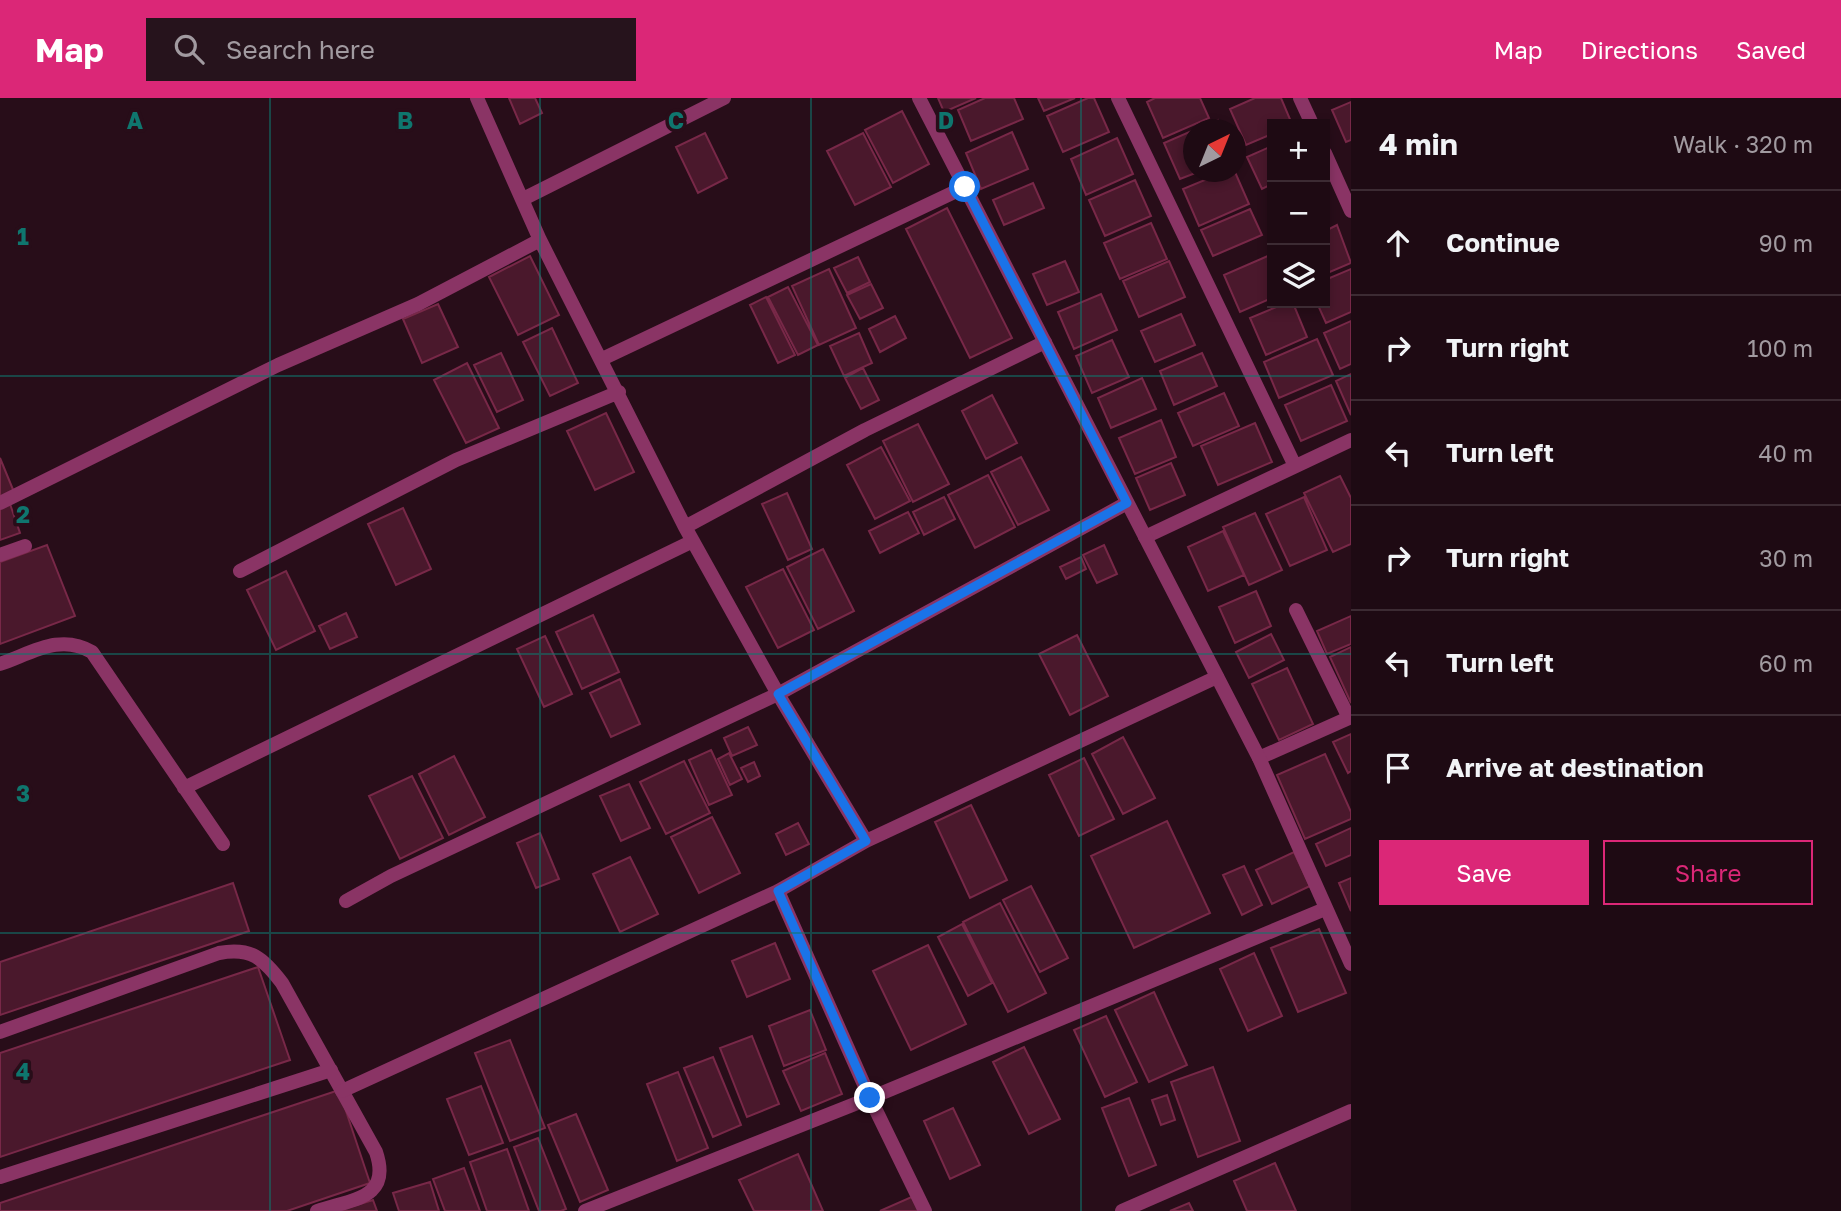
<!DOCTYPE html>
<html lang="en">
<head>
<meta charset="utf-8">
<style>
  body { margin:0; font-family:"Golos Text",sans-serif; background:#26131c; color:#f1f3f6 }
  .controls { position:absolute; right:21px; top:21px; display:grid; overflow:hidden; border-radius:0px; box-shadow:0 4px 10px #0003 }
  .controls button { width:63px; height:63px; display:grid; place-items:center; padding:0; border:0; border-bottom:2px solid #3c2b33; background:#1e0a13; color:#f1f3f6; font:35px sans-serif }
  .compass { position:absolute; left:1183px; top:21px; width:63px; height:63px; border-radius:50%; background:#1e0a13; box-shadow:0 4px 10px #0003; rotate:43deg }
  .stop { position:absolute; width:21px; height:21px; margin:-16px; border:5px solid #1a73e8; border-radius:50%; background:#fff }
  .stop.end { background:#1a73e8; border-color:#fff; box-shadow:0 2px 7px #0008 }
  .list { margin:0; padding:0; list-style:none }
  h2 { display:flex; justify-content:space-between; align-items:center; height:91px; margin:0; padding:0 28px; font-size:30px }
  h2 small { font-size:23px; font-weight:400; color:#a19aa0 }
  .list li { display:grid; grid-template-columns:46px 1fr auto; gap:21px; align-items:center; box-sizing:border-box; height:105px; padding:0 28px; border-top:2px solid #3c2b33 }
  .list b { display:block; font-size:26px; white-space:nowrap }
  .list em { font-size:23px; font-style:normal; color:#a19aa0 }
  .actions { display:flex; gap:14px; padding:21px 28px }
  .actions a { flex:1; padding:16px 0; border:2px solid #db2777; border-radius:0px; text-align:center; font-size:24px; color:#db2777 }
  .actions .main { background:#db2777; color:#fff }
  .icon { flex:none; width:38px; height:38px; fill:none; stroke:currentColor; stroke-width:2; stroke-linecap:round; stroke-linejoin:round }
  .map { position:relative; flex:none; width:1351px; height:1113px; overflow:hidden }
  header { display:flex; align-items:center; gap:42px; box-sizing:border-box; height:98px; padding:0 35px; background:#db2777; color:#fff }
  header strong { font-size:33px }
  nav { display:flex; gap:38px; margin-inline-start:auto; font-size:24px }
  .search { width:490px; height:63px; background:#26131c; display:flex; align-items:center; gap:18px; box-sizing:border-box; padding:0 24px; border-radius:0px; color:#a19aa0; font-size:26px }
  main { display:flex }
  aside { flex:1; background:#1e0a13 }
  .map>svg:first-child { display:block }
</style>
</head>
<body>
<header>
<strong>Map</strong>
<div class="search"><svg class="icon" aria-label="search" viewBox="0 0 24 24"><circle cx="10" cy="10" r="6"/><path d="M15 15l6 6"/></svg>Search here</div>
<nav><a>Map</a><a>Directions</a><a>Saved</a></nav>
</header>
<main>
<div class="map">
<svg width="1351" height="1113" viewBox="0 0 1351 1113">
  <rect width="100%" height="100%" fill="#280d19"/>
  <path fill="#4a182c" stroke="#782848" stroke-width="2" d="M509 0H535L542 15 520 26Z
    M938 0H976L944 14Z
    M985 0H1014L1023 21 971 43 958 12Z
    M1038 0H1075L1044 13Z
    M1088 0H1094L1109 34 1063 54 1047 18Z
    M1155 0H1200L1209 20 1163 40 1147 4Z
    M1255 0H1281L1292 26H1272V36L1246 47 1230 11Z
    M1351 4V42L1346 44 1332 12Z
    M902 13 929 66 893 85 865 32Z
    M1218 22 1222 32H1195Z
    M1194 32V74H1198L1180 81 1164 45Z
    M1012 34 1028 71 981 91 966 55Z
    M705 35 727 80 698 95 676 49Z
    M863 35 891 89 855 107 827 53Z
    M1117 40 1133 76 1086 97 1071 61Z
    M1272 48V86L1262 91 1247 59Z
    M1224 74H1235L1249 106 1199 128 1183 91Z
    M1135 82 1151 118 1105 138 1089 102Z
    M1033 85 1044 110 1004 127 993 102Z
    M947 110 1012 240 970 260 906 131Z
    M1250 111 1262 137 1213 158 1201 132Z
    M1151 125 1167 161 1120 181 1104 145Z
    M1337 127 1351 165 1325 176V133Z
    M1270 157 1272 200 1240 214 1224 177Z
    M530 158 559 217 518 237 489 179Z
    M858 159 870 184 847 195 834 170Z
    M1065 163 1079 194 1047 207 1033 176Z
    M1169 163 1185 199 1139 219 1123 183Z
    M829 171 856 230 819 247 792 188Z
    M1351 171V214L1326 225 1317 205H1325V182Z
    M871 186 883 210 860 221 847 197Z
    M788 189 818 247 798 257 768 199Z
    M1101 196 1117 232 1074 251 1058 214Z
    M766 199 795 257 778 265 750 207Z
    M1286 205H1293L1307 239 1266 257 1250 220Z
    M438 206 458 249 422 265 403 221Z
    M1181 216 1195 247 1155 264 1141 233Z
    M895 218 906 240 880 254 869 231Z
    M1351 223V266L1340 271 1324 235Z
    M552 230 578 285 550 298 523 244Z
    M859 235 872 265 844 278 830 248Z
    M1317 241 1333 277 1279 300 1264 264Z
    M1112 242 1129 279 1092 295 1076 258Z
    M501 255 523 302 497 314 474 267Z
    M1202 255 1217 288 1174 307 1160 273Z
    M467 265 499 330 466 345 434 282Z
    M863 270 879 302 861 311 845 280Z
    M1351 276V317L1336 283Z
    M1142 280 1156 311 1111 330 1098 300Z
    M1331 287 1347 323 1301 343 1285 307Z
    M1224 295 1239 328 1193 348 1178 315Z
    M992 297 1017 345 986 361 962 313Z
    M606 315 634 374 595 392 567 333Z
    M1161 322 1176 359 1135 376 1119 340Z
    M1255 325 1272 364 1218 387 1201 348Z
    M918 326 949 386 913 404 883 343Z
    M881 349 910 403 875 421 847 367Z
    M1021 359 1049 412 1018 427 991 374Z
    M0 360 14 394 0 399Z
    M1171 365 1185 397 1150 412 1136 380Z
    M988 377 1015 429 975 450 948 397Z
    M1340 378 1351 400V446L1333 454 1304 395Z
    M787 395 812 451 788 462 762 406Z
    M944 399 955 421 924 437 913 414Z
    M1304 399 1327 452 1290 468 1266 416Z
    M10 406 20 435 0 442V409Z
    M403 410 431 471 396 487 368 426Z
    M908 414 919 435 880 455 869 433Z
    M1255 415 1282 472 1249 487 1223 429Z
    M1223 433 1244 477 1208 493 1188 449Z
    M47 447 75 518 0 546V464Z
    M1104 447 1117 476 1097 485 1083 457Z
    M823 451 854 513 818 531 787 469Z
    M1081 459 1086 471 1066 481 1060 469Z
    M783 471 814 532 778 550 746 489Z
    M286 473 315 533 276 552 247 492Z
    M1256 493 1271 528 1235 545 1219 509Z
    M346 515 357 539 330 551 319 528Z
    M593 517 619 574 582 591 556 534Z
    M1351 518V546L1327 556 1317 533Z
    M1271 536 1284 562 1249 580 1236 554Z
    M1077 537 1108 598 1070 617 1039 556Z
    M545 538 572 596 544 609 517 551Z
    M1351 549V605L1330 559Z
    M1287 570 1313 626 1279 642 1252 586Z
    M620 581 640 626 611 639 590 595Z
    M748 629 757 647 732 658 724 640Z
    M1351 636V673L1348 675 1333 644Z
    M1123 639 1155 700 1123 716 1092 656Z
    M711 652 732 697 709 707 689 662Z
    M729 655 742 681 730 687 718 661Z
    M1325 656 1351 714V721L1305 741 1277 677Z
    M454 658 485 719 449 737 419 676Z
    M1084 660 1114 721 1079 738 1049 677Z
    M684 663 710 715 666 736 640 684Z
    M754 664 760 678 748 684 741 670Z
    M412 678 443 740 400 761 369 698Z
    M629 686 650 730 621 743 600 698Z
    M971 707 1007 782 970 800 935 724Z
    M712 719 740 775 699 795 671 739Z
    M1167 723 1210 815 1134 850 1091 758Z
    M798 725 809 746 786 757 776 736Z
    M1351 730V757L1326 768 1316 746Z
    M540 735 559 781 536 790 517 745Z
    M1294 754 1310 788 1272 806 1256 772Z
    M630 759 658 816 620 834 593 776Z
    M1244 768 1262 807 1242 817 1223 777Z
    M1351 780V813L1339 785Z
    M233 785 249 833 0 917V864Z
    M1031 788 1068 860 1040 874 1003 802Z
    M1000 805 1046 895 1008 914 963 824Z
    M962 826 992 885 968 898 938 839Z
    M1319 831 1346 895 1298 914 1271 850Z
    M775 845 790 881 747 899 732 863Z
    M928 847 966 926 911 952 873 873Z
    M1254 855 1282 918 1248 933 1220 871Z
    M258 869 290 962 0 1059V955Z
    M1154 894 1187 967 1149 984 1115 912Z
    M810 912 826 952 784 968 769 928Z
    M1106 918 1137 984 1105 999 1074 932Z
    M752 938 779 1006 747 1019 720 950Z
    M510 942 545 1030 510 1043 475 955Z
    M1024 949 1060 1021 1029 1036 993 964Z
    M825 955 842 996 801 1013 783 973Z
    M713 959 741 1027 713 1039 684 970Z
    M1213 969 1240 1043 1198 1059 1171 984Z
    M678 974 708 1050 677 1063 647 986Z
    M481 988 503 1045 469 1057 447 1001Z
    M339 992 370 1085 287 1113H0V1105Z
    M1167 997 1175 1022 1161 1027 1152 1002Z
    M1129 1000 1156 1067 1129 1078 1102 1010Z
    M953 1010 980 1067 950 1081 924 1023Z
    M576 1016 608 1092 580 1104 548 1027Z
    M538 1040 566 1111 561 1113H539L514 1049Z
    M507 1051 529 1113H487L470 1064Z
    M798 1056 823 1113H754L739 1082Z
    M1275 1065 1296 1113H1247L1234 1083Z
    M464 1070 480 1113H445L433 1081Z
    M430 1084 439 1113H399L393 1095Z
    M916 1097 923 1113H880Z
    M373 1102 377 1113H341L340 1112Z
    M1189 1105 1193 1113H1170Z"/>
  <g fill="none" stroke-linecap="round" stroke-linejoin="round">
    <path stroke="#8a3465" stroke-width="14" d="M0 934 219 855C251 849 263 860 282 885L376 1054C392 1101 352 1101 317 1113
      M0 1079 331 972"/>
    <path stroke="#8a3465" stroke-width="14" d="M477 0 540 142 685 429 778 596 866 743
      M1118 0 1295 368
      M1300 0 1312 26
      M1325 55 1351 113
      M523 101 724 0
      M602 261 965 89
      M0 405 278 267 418 206 540 142
      M685 429 865 332 1045 244
      M1145 439 1351 342
      M0 457 25 448
      M240 473 456 362 619 294
      M1296 512 1349 620
      M0 566C32 555 60 535 92 554L223 746
      M1259 660 1351 619
      M184 690 693 443
      M778 793 870 1000 925 1113
      M346 803 391 778 778 596 1127 405
      M342 993 778 793 866 743 1217 579
      M585 1113 870 1000 1325 811
      M1122 1113 1351 1013"/>
    <path stroke="#8a3465" stroke-width="14" d="M919 0 1259 660 1351 866"/>
  </g>
  <g fill="none" stroke-linecap="round" stroke-linejoin="round">
    <path stroke="#1a73e8" stroke-width="9" d="M870 1000 778 793 866 743 778 596 1127 405 965 89"/>
  </g>
  <path fill="none" stroke="#0f766e" stroke-width="2" stroke-opacity="0.55" d="M270 0V1113M540 0V1113M811 0V1113M1081 0V1113M0 278H1351M0 556H1351M0 835H1351"/>
  <g font-size="23" text-anchor="middle" font-weight="bold" fill="#0f766e" stroke="#280d19" stroke-width="7" stroke-linejoin="round" paint-order="stroke">
    <text x="135" y="31">A</text>
    <text x="405" y="31">B</text>
    <text x="676" y="31">C</text>
    <text x="946" y="31">D</text>
    <text x="23" y="147">1</text>
    <text x="23" y="425">2</text>
    <text x="23" y="704">3</text>
    <text x="23" y="982">4</text>
  </g>
</svg>
<div class="controls">
<button>+</button>
<button>−</button>
<button><svg class="icon" aria-label="layers" viewBox="0 0 24 24"><path d="M12 4l9 5-9 5-9-5zM3 14l9 5 9-5"/></svg></button>
</div>
<svg class="compass" viewBox="-18 -18 36 36"><path d="M0-13l5 13h-10z" fill="#e53935"/><path d="M0 13l5-13h-10z" fill="#a19aa0"/></svg>
<div class="stop" style="left:965px;top:89px"></div>
<div class="stop end" style="left:870px;top:1000px"></div>
</div>
<aside>
<h2>4 min<small>Walk · 320 m</small></h2>
<ul class="list">
<li><svg class="icon" aria-label="ahead" viewBox="0 0 24 24"><path d="M12 20V5M6 11l6-6 6 6"/></svg><div><b>Continue</b></div><em>90 m</em></li>
<li><svg class="icon" aria-label="right" viewBox="0 0 24 24"><path d="M7 20v-9h11M14 6l5 5-5 5"/></svg><div><b>Turn right</b></div><em>100 m</em></li>
<li><svg class="icon" aria-label="left" viewBox="0 0 24 24"><path d="M17 20v-9H6M10 6l-5 5 5 5"/></svg><div><b>Turn left</b></div><em>40 m</em></li>
<li><svg class="icon" aria-label="right" viewBox="0 0 24 24"><path d="M7 20v-9h11M14 6l5 5-5 5"/></svg><div><b>Turn right</b></div><em>30 m</em></li>
<li><svg class="icon" aria-label="left" viewBox="0 0 24 24"><path d="M17 20v-9H6M10 6l-5 5 5 5"/></svg><div><b>Turn left</b></div><em>60 m</em></li>
<li><svg class="icon" aria-label="arrive" viewBox="0 0 24 24"><path d="M6 21V4h12l-3 4 3 4H6"/></svg><div><b>Arrive at destination</b></div></li>
</ul>
<div class="actions"><a class="main">Save</a><a>Share</a></div>
</aside>
</main>
</body>
</html>
